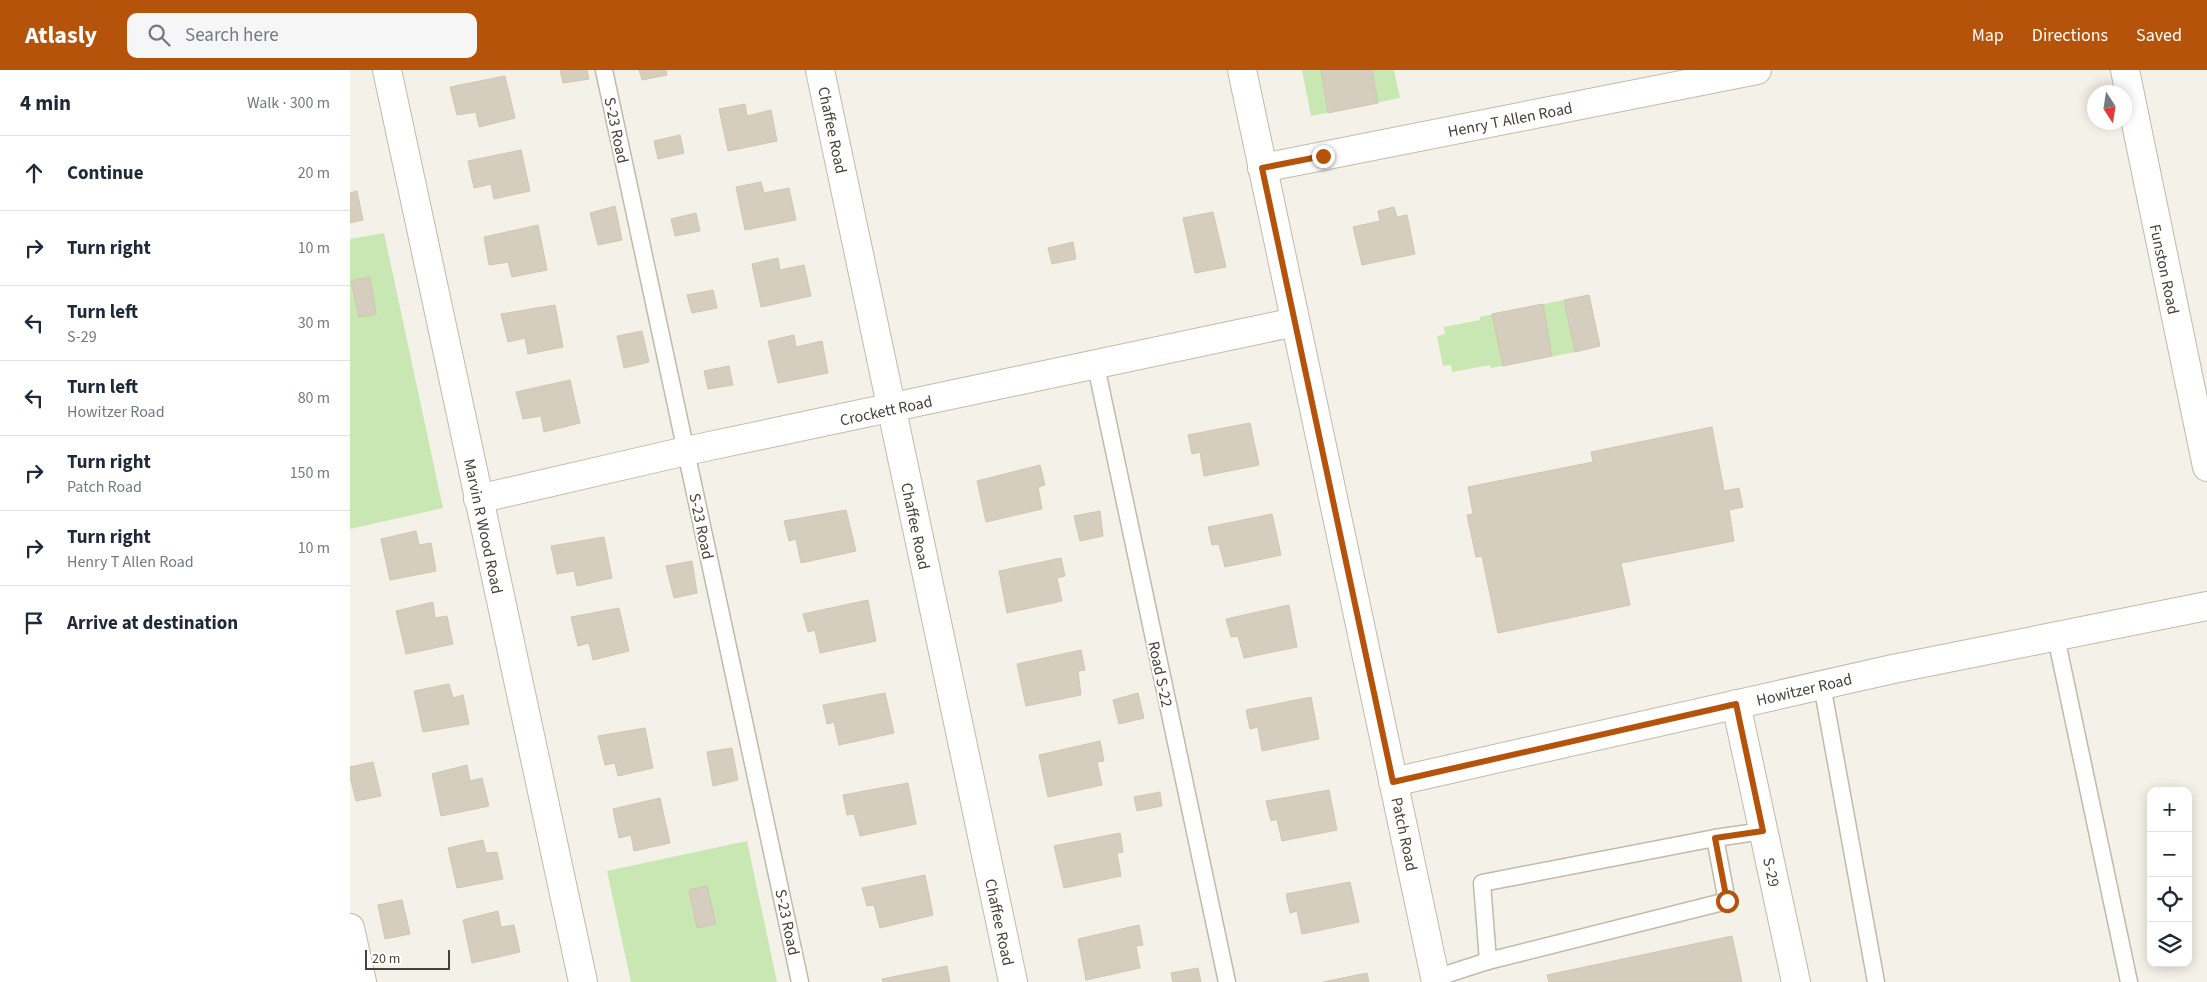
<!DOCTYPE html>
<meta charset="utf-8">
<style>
:root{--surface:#fff;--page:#f6f6f7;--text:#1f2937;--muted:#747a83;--line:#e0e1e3;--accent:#b45309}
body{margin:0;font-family:"Source Sans 3",sans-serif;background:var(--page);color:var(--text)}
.controls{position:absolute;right:15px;bottom:15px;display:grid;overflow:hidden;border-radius:10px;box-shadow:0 2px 12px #0003}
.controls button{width:45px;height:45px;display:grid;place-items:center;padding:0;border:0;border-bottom:1px solid var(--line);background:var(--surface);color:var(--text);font:25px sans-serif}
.compass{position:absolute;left:1737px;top:15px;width:45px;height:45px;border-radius:50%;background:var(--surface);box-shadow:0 2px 12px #0003;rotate:168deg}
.scale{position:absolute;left:15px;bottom:12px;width:85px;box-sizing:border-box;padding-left:5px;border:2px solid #474237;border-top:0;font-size:14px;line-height:18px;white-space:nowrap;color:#474237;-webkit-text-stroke:4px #fff;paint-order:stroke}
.stop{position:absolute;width:15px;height:15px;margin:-11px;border:4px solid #b45309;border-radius:50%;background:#fff}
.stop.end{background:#b45309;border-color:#fff;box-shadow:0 1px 5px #0008}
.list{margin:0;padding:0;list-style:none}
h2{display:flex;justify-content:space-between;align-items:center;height:65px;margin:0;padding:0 20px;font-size:21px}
h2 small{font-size:16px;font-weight:400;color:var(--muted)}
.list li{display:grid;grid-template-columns:32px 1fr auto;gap:15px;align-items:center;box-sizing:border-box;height:75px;padding:0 20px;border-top:1px solid var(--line)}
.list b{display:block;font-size:19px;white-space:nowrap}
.list p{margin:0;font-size:16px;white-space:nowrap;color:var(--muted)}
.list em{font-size:16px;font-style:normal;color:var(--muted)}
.icon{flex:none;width:28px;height:28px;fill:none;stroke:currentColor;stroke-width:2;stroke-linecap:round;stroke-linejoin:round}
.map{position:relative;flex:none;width:1857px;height:912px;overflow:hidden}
header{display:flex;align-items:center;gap:30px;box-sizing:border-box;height:70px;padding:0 25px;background:var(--accent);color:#fff}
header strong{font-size:24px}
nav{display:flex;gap:28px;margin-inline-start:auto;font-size:18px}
.search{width:350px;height:45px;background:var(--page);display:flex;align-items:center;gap:12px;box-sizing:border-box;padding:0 18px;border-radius:10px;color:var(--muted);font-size:19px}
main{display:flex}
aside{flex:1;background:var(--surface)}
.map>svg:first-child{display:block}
.green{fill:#c9e7b2}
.building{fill:#d5cebe;stroke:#d0c7b1}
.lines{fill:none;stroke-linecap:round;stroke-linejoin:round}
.service-casing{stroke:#bfbaab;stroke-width:19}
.minor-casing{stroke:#bfbaab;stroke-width:30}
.service{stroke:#fff;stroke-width:16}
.minor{stroke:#fff;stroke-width:28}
.route{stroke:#b45309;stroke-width:6}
.labels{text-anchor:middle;stroke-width:4.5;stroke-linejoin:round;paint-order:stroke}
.street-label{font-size:16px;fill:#474237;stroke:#fff}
</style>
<header>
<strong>Atlasly</strong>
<div class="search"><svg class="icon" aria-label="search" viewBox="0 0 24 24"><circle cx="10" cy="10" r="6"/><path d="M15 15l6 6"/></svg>Search here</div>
<nav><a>Map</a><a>Directions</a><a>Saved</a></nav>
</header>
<main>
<aside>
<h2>4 min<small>Walk · 300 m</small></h2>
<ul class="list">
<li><svg class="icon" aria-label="ahead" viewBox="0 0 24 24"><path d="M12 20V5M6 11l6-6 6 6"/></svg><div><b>Continue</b></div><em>20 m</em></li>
<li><svg class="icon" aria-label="right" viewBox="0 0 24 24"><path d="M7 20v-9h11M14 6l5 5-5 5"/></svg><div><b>Turn right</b></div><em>10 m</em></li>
<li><svg class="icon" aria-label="left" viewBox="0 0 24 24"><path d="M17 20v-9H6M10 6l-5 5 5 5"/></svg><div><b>Turn left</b><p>S-29</p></div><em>30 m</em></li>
<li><svg class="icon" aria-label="left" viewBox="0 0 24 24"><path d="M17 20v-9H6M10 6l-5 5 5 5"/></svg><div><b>Turn left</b><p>Howitzer Road</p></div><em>80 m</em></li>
<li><svg class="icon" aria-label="right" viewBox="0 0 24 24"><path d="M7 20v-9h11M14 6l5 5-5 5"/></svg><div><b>Turn right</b><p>Patch Road</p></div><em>150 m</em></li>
<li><svg class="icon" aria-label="right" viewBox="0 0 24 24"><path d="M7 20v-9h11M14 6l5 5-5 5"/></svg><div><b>Turn right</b><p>Henry T Allen Road</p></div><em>10 m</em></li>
<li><svg class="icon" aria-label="arrive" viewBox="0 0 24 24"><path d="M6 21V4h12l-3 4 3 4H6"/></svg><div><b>Arrive at destination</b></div></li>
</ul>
</aside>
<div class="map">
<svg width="1857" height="912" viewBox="0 0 1857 912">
<rect width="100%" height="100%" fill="#f4f1e8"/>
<!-- green -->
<g class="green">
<path d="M952 0H1044L1050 28 961 46Z"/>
<path d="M34 163 93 438 0 459V169Z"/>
<path d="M1214 230 1225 282 1141 298 1140 295 1102 302 1101 295 1093 296 1087 266 1095 264 1094 257 1130 250V247Z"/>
<path d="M397 771 427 912H281L257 801Z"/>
</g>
<!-- building -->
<g class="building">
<path d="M210 0H237L239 9 213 13Z"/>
<path d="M289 0H316L317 5 292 10Z"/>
<path d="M971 0H1022L1028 33 978 43Z"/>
<path d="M155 6 165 48 129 57 126 42 107 45 100 17Z"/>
<path d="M395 34 397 46 421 40 427 71 378 81 369 39Z"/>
<path d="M330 65 334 83 308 89 304 71Z"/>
<path d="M171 80 180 121 144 129 141 114 124 118 118 91Z"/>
<path d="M411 112 414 123 439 118 446 150 395 160 386 117Z"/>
<path d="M7 121 13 150 0 153V123Z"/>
<path d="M265 136 272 170 248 175 240 143Z"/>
<path d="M1044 137 1047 147 1057 145 1065 184 1012 195 1003 157 1030 151 1028 141Z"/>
<path d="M863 142 876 197 845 203 833 148Z"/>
<path d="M346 143 350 161 325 166 321 149Z"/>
<path d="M188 155 197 200 162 207 158 192 139 195 134 167Z"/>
<path d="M723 172 726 189 702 194 698 178Z"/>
<path d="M428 188 430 200 454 195 461 226 411 237 402 194Z"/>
<path d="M20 207 26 244 9 247 1 211Z"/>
<path d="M363 220 367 238 342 243 337 225Z"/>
<path d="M1239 225 1250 276 1225 282 1214 230Z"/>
<path d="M1193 234 1202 286 1153 296 1142 244Z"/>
<path d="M205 235 213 277 178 284 175 268 158 272 151 244Z"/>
<path d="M292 261 299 292 274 298 267 266Z"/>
<path d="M444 265 446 277 472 271 478 303 428 313 418 271Z"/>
<path d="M379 296 383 315 358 319 354 301Z"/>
<path d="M220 310 230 353 194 362 191 346 173 349 166 322Z"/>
<path d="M900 353 909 395 854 406 850 382 842 384 838 365Z"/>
<path d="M1362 357 1374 421 1389 418 1393 437 1379 440 1384 471 1271 493 1280 535 1148 563 1132 486 1126 487 1117 445 1123 444 1118 417 1243 392 1241 382Z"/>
<path d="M690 395 695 415 688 417 692 439 636 452 627 411Z"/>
<path d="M496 440 506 481 451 493 446 469 439 471 434 451Z"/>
<path d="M750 441 753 466 730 471 724 446Z"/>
<path d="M922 444 931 485 875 497 869 474 862 475 858 457Z"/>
<path d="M66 461 69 475 81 473 86 501 40 510 31 469Z"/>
<path d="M254 467 262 508 227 516 224 501 207 504 201 476Z"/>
<path d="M711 488 715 506 707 508 712 531 657 543 649 501Z"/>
<path d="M342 491 347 523 324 528 316 496Z"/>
<path d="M518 530 526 571 470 583 465 560 458 562 453 544Z"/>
<path d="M83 532 85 548 97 546 103 574 56 584 46 541Z"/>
<path d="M939 535 947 577 894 588 888 566 881 567 876 549Z"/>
<path d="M269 538 279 581 243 590 239 573 228 576 221 547Z"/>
<path d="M731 580 735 600 728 601 731 625 676 636 667 594Z"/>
<path d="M99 614 103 628 113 625 119 654 73 662 64 621Z"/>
<path d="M535 623 544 663 489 675 484 652 477 654 473 635Z"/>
<path d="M788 623 794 648 769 654 763 630Z"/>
<path d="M961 627 969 669 912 681 908 657 900 659 896 640Z"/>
<path d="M295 658 303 698 268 706 265 693 255 695 248 666Z"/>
<path d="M750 671 754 691 747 692 752 715 698 727 689 685Z"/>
<path d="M382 678 388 710 363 716 357 682Z"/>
<path d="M23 692 31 726 6 731 0 707V697Z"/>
<path d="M117 695 120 711 132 708 139 736 91 746 82 704Z"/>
<path d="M558 713 566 754 510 766 504 744 497 745 493 725Z"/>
<path d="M979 720 987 760 932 771 927 749 921 751 916 731Z"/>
<path d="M810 722 812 736 787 741 784 727Z"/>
<path d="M310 728 320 773 284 781 281 765 269 768 263 739Z"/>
<path d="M770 763 773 782 767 783 771 806 714 818 704 776Z"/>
<path d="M133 770 136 783 147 782 153 809 107 818 98 778Z"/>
<path d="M575 805 583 845 530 858 524 835 517 836 512 818Z"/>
<path d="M1000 812 1009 852 952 864 947 841 940 843 936 824Z"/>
<path d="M357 816 366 854 347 858 339 820Z"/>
<path d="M52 830 60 864 35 869 28 835Z"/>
<path d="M148 841 151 857 164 855 170 882 122 893 113 850Z"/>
<path d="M789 855 793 875 786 876 790 898 736 910 728 869Z"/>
<path d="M1382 866 1392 912H1199L1197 905Z"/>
<path d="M597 896 600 912H533L532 909Z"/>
<path d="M848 898 851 912H823L821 903Z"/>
<path d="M1017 903 1019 912H973Z"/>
</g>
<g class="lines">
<defs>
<g id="service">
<path d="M254 0 450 912"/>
<path d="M746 296 877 912"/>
<path d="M1706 567 1779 912"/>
<path d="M1472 615 1526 912"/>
<path d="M1365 768 1377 831 1138 891 1132 813Z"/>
<path d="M1365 768 1413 761"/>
<path d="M1085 908 1138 891"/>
</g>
<g id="minor">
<path d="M37 0 233 912"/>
<path d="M470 0 663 912"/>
<path d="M892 0 1086 912"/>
<path d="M1775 0 1857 397"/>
<path d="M912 98 1407 0"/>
<path d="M128 429 336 381 945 252"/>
<path d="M1386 634 1446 912"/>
<path d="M1043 712 1543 599 1857 536"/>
<path d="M0 858 12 912"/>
</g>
</defs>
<!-- service casing -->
<use href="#service" class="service-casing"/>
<!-- minor casing -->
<use href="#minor" class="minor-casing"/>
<!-- service -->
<use href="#service" class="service"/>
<!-- minor -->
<use href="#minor" class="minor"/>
</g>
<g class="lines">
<!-- route -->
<path class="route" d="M973 86 912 98 1043 712 1386 634 1413 761 1365 768 1377 831"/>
</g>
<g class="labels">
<!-- street labels -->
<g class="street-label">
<text transform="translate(1160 49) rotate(-11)" y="6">Henry T Allen Road</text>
<text transform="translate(267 60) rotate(78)" y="6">S-23 Road</text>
<text transform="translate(483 60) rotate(78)" y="6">Chaffee Road</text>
<text transform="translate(1815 199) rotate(78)" y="6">Funston Road</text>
<text transform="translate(536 340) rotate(-12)" y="6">Crockett Road</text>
<text transform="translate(134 456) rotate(78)" y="6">Marvin R Wood Road</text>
<text transform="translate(352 456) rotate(78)" y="6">S-23 Road</text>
<text transform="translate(566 456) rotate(78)" y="6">Chaffee Road</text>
<text transform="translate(811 604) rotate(78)" y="6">Road S-22</text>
<text transform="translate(1454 619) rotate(-13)" y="6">Howitzer Road</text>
<text transform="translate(1055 764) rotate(78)" y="6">Patch Road</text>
<text transform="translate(1422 802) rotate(78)" y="6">S-29</text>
<text transform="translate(438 852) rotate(78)" y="6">S-23 Road</text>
<text transform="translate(650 852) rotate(78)" y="6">Chaffee Road</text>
</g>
</g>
</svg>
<div class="controls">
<button>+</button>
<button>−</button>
<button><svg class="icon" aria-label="locate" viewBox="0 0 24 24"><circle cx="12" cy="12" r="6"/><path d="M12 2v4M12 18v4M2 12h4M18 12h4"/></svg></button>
<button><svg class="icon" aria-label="layers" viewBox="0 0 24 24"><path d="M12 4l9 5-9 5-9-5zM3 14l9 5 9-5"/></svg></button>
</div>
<svg class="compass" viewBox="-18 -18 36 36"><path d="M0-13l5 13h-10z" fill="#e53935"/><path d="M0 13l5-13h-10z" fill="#747a83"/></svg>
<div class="scale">20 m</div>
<div class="stop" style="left:1377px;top:831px"></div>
<div class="stop end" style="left:973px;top:86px"></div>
</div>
</main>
